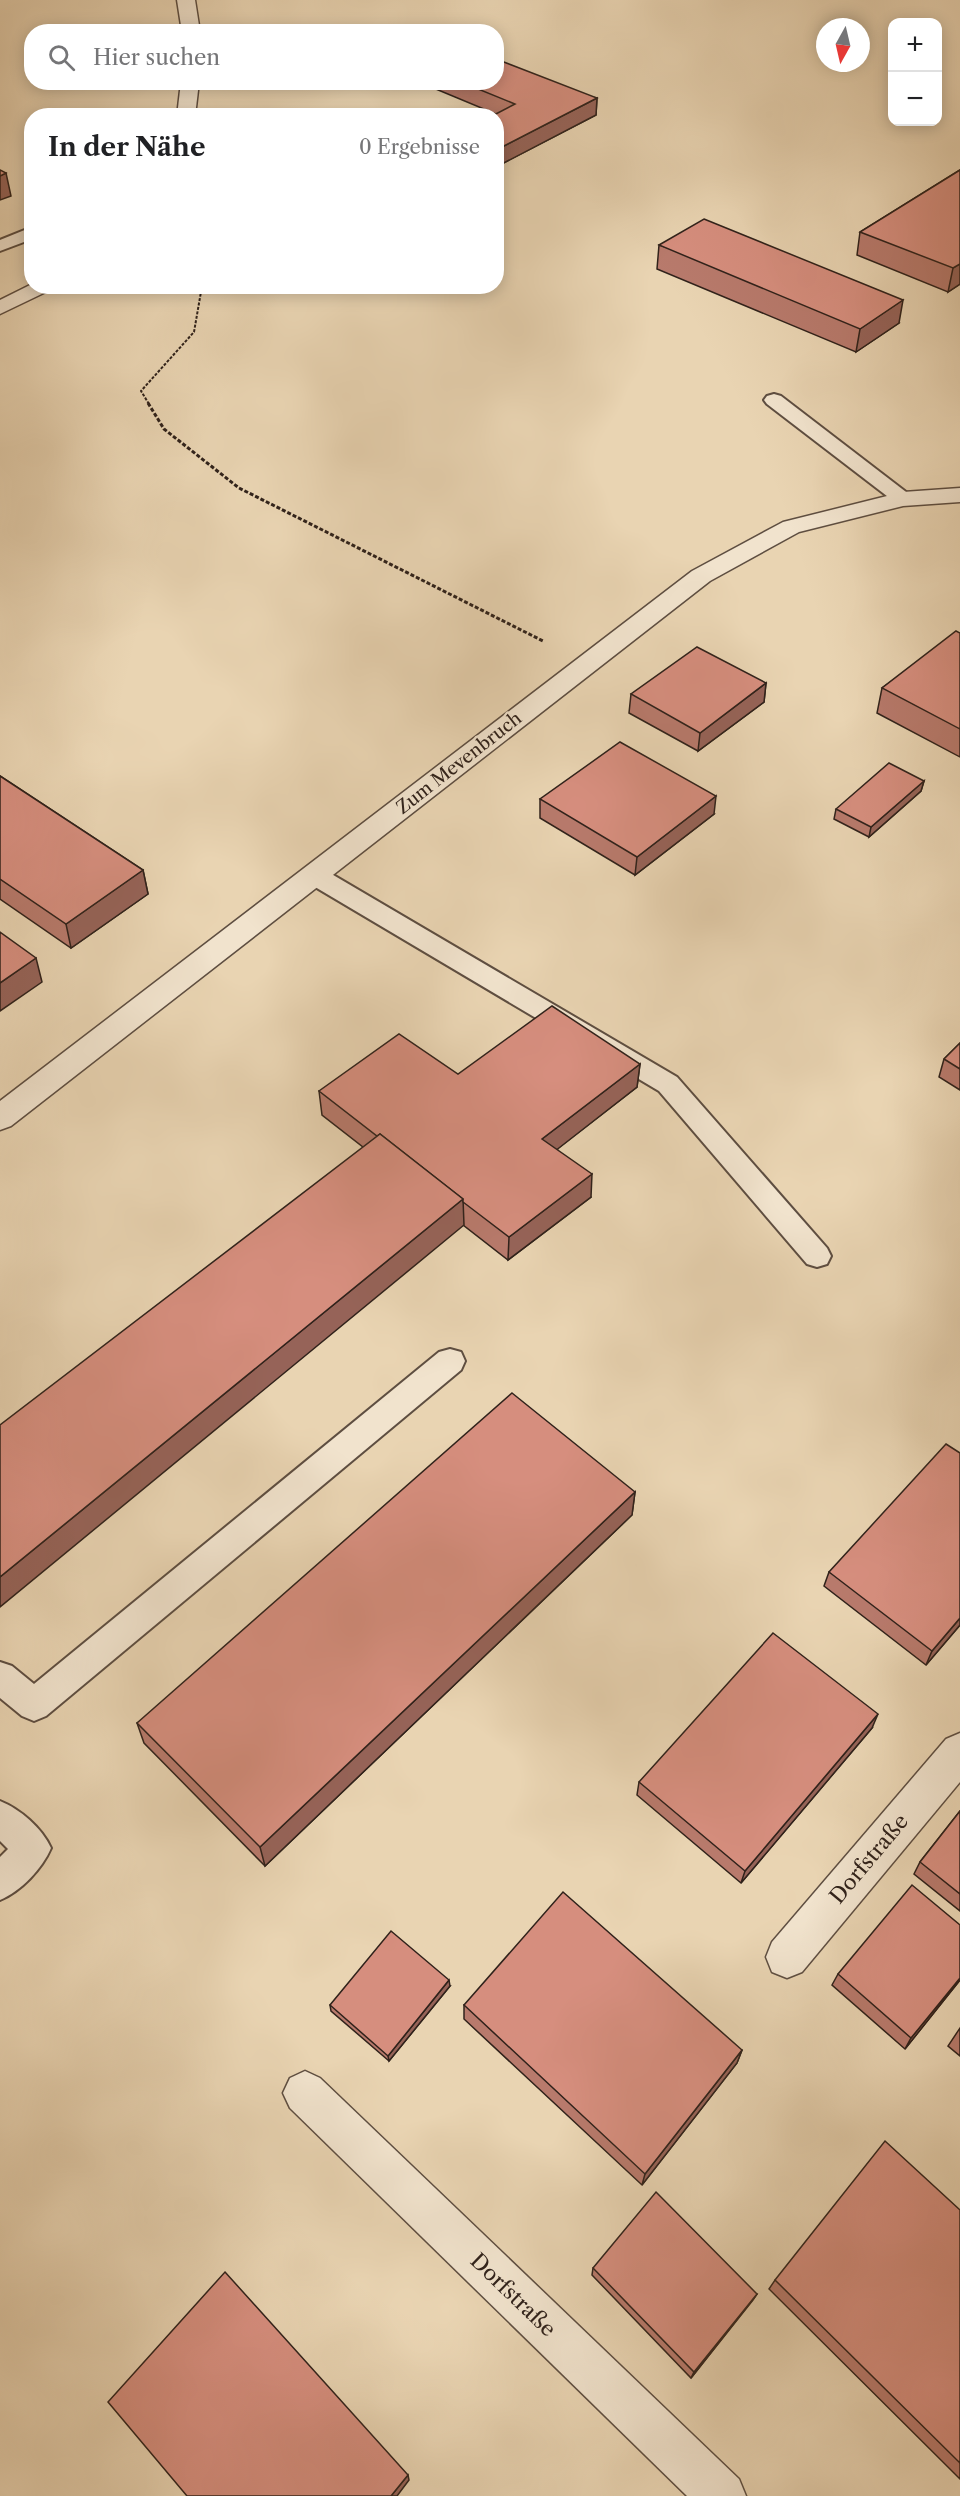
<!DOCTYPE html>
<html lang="de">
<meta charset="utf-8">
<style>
:root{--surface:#fff;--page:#f2f2f2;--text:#202124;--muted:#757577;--line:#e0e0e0}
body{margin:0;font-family:"Libre Caslon Text",serif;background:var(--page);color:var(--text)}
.controls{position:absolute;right:18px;top:18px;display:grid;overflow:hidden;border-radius:12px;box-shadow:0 3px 15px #0003}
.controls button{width:54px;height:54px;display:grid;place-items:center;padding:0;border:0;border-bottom:2px solid var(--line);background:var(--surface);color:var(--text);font:30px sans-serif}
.compass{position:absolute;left:816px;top:18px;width:54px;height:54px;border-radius:50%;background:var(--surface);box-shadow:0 3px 15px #0003;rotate:188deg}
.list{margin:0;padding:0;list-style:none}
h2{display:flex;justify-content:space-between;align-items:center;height:78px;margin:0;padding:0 24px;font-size:26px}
h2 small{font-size:20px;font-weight:400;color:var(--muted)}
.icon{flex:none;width:33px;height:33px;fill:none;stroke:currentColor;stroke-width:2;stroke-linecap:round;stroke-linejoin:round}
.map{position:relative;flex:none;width:960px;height:2496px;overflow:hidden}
.search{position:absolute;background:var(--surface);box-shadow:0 3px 15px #0003;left:24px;top:24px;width:480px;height:66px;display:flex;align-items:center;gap:15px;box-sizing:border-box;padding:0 21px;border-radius:24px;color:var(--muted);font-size:22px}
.panel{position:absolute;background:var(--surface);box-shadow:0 3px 15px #0003;left:24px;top:108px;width:480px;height:186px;border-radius:24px}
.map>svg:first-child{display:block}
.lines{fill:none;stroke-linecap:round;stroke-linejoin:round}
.service-casing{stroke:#5e4e41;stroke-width:4}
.minor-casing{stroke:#5e4e41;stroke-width:3}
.path-far1{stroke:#30221b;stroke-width:2;stroke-dasharray:3 1.5;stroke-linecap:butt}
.path{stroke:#30221b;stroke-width:3;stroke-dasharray:4 2;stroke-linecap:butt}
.service{fill:#f1e3cd;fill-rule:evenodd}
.minor{fill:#f1e3cd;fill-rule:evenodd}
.wall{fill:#b87a6c;stroke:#30221b;stroke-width:1.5}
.shaded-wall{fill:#966358;stroke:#30221b;stroke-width:1.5}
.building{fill:#d68e7e;stroke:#30221b;stroke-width:1.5}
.labels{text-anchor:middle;stroke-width:4.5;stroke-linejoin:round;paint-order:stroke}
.street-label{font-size:18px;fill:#30221b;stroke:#f1e3cd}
.near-street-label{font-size:21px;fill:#30221b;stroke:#f1e3cd}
</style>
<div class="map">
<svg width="960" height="2496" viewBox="0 0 960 2496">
<rect width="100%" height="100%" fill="#e9d4b2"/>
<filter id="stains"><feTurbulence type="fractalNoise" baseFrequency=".00333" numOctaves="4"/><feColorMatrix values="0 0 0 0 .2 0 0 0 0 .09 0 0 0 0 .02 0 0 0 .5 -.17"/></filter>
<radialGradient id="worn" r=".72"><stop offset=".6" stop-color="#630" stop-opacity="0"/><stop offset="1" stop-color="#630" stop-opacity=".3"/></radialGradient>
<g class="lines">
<defs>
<g id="service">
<path d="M32 227V239L0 251V240Z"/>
<path d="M774 394 781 396 910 495 913 499 910 503H896L767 404 764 400 767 396Z"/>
<path d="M314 867 323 869 677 1077 827 1248 831 1256 827 1264 817 1267 807 1264 659 1091 305 881 302 875 305 869Z"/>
<path d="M450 1349 461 1352 465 1361 461 1370 46 1716 34 1721 22 1716 0 1698V1662L12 1666 34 1684 439 1352Z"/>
<path d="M0 1801C20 1809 42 1828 51 1848 42 1869 21 1891 0 1900V1857L8 1849 0 1841Z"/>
</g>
<g id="minor">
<path d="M177 0H195L200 32H182Z"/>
<path d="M181 82H199L195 116H177Z"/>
<path d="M32 284V286H53L50 290 0 314V300Z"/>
<path d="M960 488V502L903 506 799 532 710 581 11 1126 0 1130V1101L692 571 783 522 903 492Z"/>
<path d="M960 1733V1782L802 1972 787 1978 772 1972 766 1957 772 1942 946 1739Z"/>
<path d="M305 2071 320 2078 739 2479 746 2496H687L290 2108 283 2093 290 2078Z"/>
</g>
</defs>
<!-- service casing -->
<use href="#service" class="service-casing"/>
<!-- minor casing -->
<use href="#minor" class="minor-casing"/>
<!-- path-far1 -->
<path class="path-far1" d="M149 404 141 391 194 332 202 286"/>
<!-- path -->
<path class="path" d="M148 403 164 429 239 488 543 641"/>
<!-- service -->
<use href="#service" class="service"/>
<!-- minor -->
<use href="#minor" class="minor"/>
</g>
<!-- wall -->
<g class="wall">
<path d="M419 82H496L597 98 596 115 496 167V114Z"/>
<path d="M960 170V284L948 292 857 255 860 232Z"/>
<path d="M659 245 899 323 856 352 657 269Z"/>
<path d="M960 633V757L877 713 882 688Z"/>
<path d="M766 683 764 702 698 751 629 713 631 694Z"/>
<path d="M0 776 143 870 148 894 71 948 0 899Z"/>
<path d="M924 781 921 791 869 837 834 819 836 809Z"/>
<path d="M540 799 714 814 635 875 540 818Z"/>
<path d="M960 1043V1090L939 1077 944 1059Z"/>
<path d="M640 1064 637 1087 557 1149 591 1197 508 1260 322 1115 319 1091 458 1074Z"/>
<path d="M635 1492 632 1515 265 1866 144 1743 137 1723Z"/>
<path d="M829 1572 960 1625 926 1665 824 1586Z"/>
<path d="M872 1728 741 1883 637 1795 639 1782Z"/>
<path d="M960 1811V1911L914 1874 920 1862Z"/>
<path d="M960 1925V1980L905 2049 832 1985 838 1974Z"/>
<path d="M450 1986 389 2061 331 2011 330 2005Z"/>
<path d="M464 2005 742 2050 737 2063 642 2185 464 2019Z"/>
<path d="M960 2028V2056L948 2046Z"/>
<path d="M960 2210V2479L769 2289 775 2280Z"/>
<path d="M593 2268 757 2294 691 2378 592 2275Z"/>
</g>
<!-- shaded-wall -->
<g class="shaded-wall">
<path d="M597 98 596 115 496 167V150Z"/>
<path d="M6 173 11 196 0 200V176Z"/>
<path d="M960 264V284L948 292 953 268Z"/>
<path d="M903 300 899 323 856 352 860 329Z"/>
<path d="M766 683 764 702 698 751 700 733Z"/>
<path d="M924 781 921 791 869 837 871 827Z"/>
<path d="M716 796 714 814 635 875 637 857Z"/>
<path d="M143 870 148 894 71 948 66 924Z"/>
<path d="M36 958 42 982 0 1011V983Z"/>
<path d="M640 1064 637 1087 541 1162 542 1139Z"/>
<path d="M592 1174 591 1197 508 1260 509 1237Z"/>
<path d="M463 1199 464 1225 0 1607V1577Z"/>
<path d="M635 1492 632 1515 265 1866 260 1847Z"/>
<path d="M960 1618V1625L926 1665 932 1651Z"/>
<path d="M878 1714 872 1728 741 1883 745 1871Z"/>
<path d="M960 1978V1980L905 2049 911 2038Z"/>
<path d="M449 1980 450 1986 389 2061 388 2056Z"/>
<path d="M742 2050 737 2063 642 2185 645 2174Z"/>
<path d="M757 2294 753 2300 691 2378 694 2372Z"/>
<path d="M408 2475 409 2480 397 2496H391Z"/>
</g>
<!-- building -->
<g class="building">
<path d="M496 59 597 98 496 150V116H492L515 104 461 82H496Z"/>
<path d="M0 170 6 173 0 176Z"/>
<path d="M960 170V264L953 268 860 232Z"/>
<path d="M704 219 903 300 860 329 659 245Z"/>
<path d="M956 631 960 633V729L882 688Z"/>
<path d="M697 647 766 683 700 733 631 694Z"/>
<path d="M620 742 716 796 637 857 540 799Z"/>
<path d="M889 763 924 781 871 827 836 809Z"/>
<path d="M0 776 143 870 66 924 0 879Z"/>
<path d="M0 932 36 958 0 983Z"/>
<path d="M552 1006 640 1064 542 1139 592 1174 509 1237 463 1202V1199L380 1134 377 1136 319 1091 399 1034 458 1074Z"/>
<path d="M960 1043V1069L944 1059Z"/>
<path d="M380 1134 463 1199 0 1577V1425Z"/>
<path d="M512 1393 635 1492 260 1847 137 1723Z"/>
<path d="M946 1444 960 1453V1618L932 1651 829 1572Z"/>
<path d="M773 1633 878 1714 745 1871 639 1782Z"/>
<path d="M960 1811V1894L920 1862Z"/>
<path d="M912 1885 960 1925V1978L911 2038 838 1974Z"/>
<path d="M563 1892 742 2050 645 2174 464 2005Z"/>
<path d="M391 1931 449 1980 388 2056 330 2005Z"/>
<path d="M885 2141 960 2210V2463L775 2280Z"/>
<path d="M656 2192 757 2294 694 2372 593 2268Z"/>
<path d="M225 2272 408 2475 391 2496H187L108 2402Z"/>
</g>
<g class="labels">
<!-- street labels -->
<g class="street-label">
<text transform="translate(459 763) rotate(-38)" y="6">Zum Mevenbruch</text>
</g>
<!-- near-street labels -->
<g class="near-street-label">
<text transform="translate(869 1859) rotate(-50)" y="7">Dorfstraße</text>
<text transform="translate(513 2295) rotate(44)" y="7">Dorfstraße</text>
</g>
</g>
<rect width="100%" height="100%" filter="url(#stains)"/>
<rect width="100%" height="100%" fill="url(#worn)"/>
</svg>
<div class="controls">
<button>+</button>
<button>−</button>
</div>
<svg class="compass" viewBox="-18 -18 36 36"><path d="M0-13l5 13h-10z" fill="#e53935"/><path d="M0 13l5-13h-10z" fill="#757577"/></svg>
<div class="search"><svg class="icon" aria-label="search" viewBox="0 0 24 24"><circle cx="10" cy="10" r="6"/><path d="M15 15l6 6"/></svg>Hier suchen</div>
<section class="panel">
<h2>In der Nähe<small>0 Ergebnisse</small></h2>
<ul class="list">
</ul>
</section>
</div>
